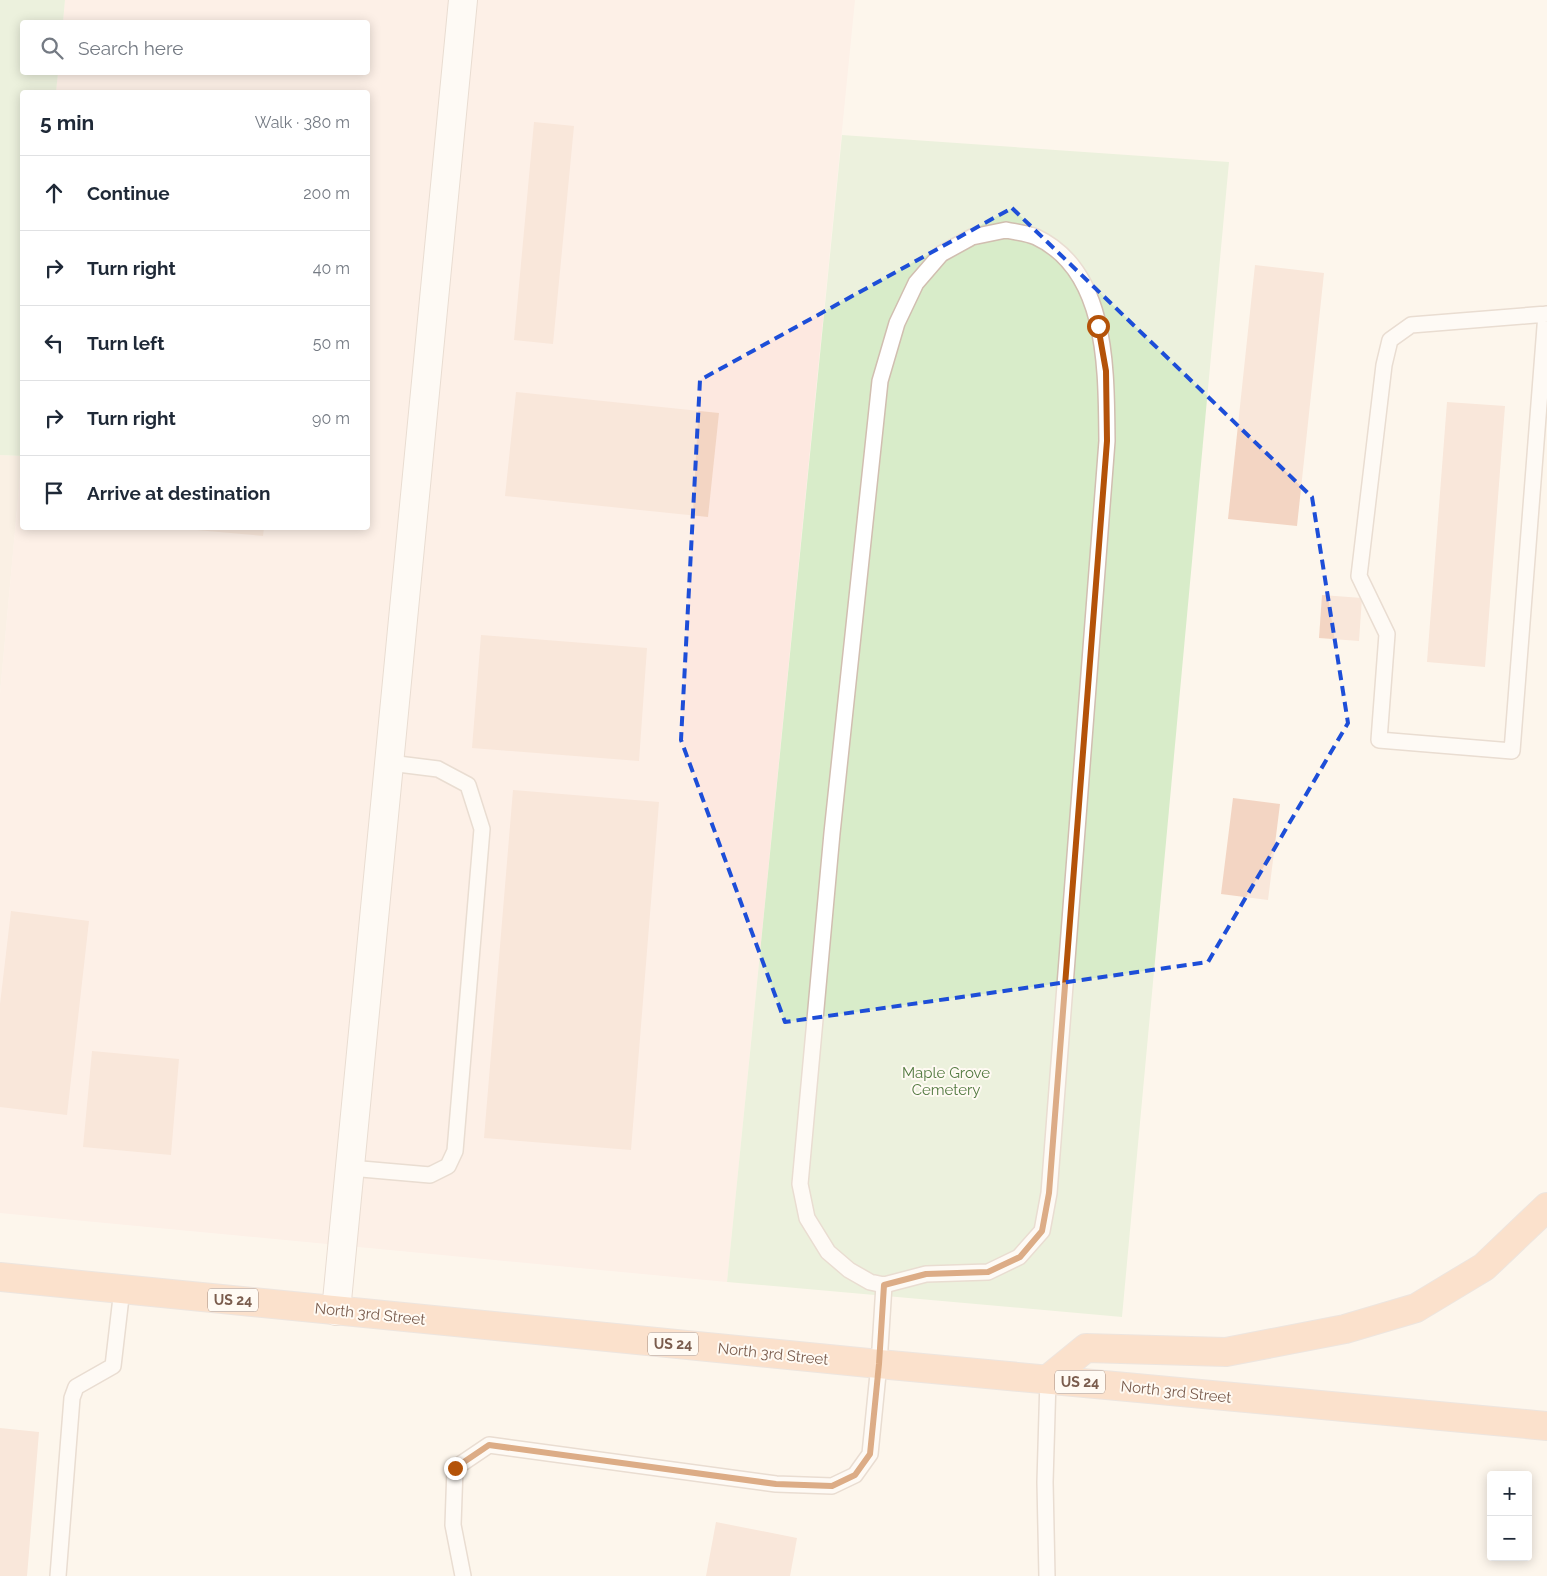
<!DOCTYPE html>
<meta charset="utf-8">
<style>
:root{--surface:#fff;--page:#f2f2f3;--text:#1f2937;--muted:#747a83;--line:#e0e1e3}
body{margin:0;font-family:Raleway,sans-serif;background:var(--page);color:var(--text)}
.controls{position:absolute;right:15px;bottom:15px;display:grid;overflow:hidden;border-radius:5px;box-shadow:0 2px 12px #0003}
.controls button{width:45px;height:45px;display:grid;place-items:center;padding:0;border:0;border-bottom:1px solid var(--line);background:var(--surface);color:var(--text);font:25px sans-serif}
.stop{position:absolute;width:15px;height:15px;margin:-11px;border:4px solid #b45309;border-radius:50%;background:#fff}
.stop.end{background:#b45309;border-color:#fff;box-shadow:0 1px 5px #0008}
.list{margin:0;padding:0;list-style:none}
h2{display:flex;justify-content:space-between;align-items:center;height:65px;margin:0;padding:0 20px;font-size:21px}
h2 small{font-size:16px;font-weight:400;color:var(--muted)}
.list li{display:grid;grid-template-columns:32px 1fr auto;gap:15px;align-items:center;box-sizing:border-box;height:75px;padding:0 20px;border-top:1px solid var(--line)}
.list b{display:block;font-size:19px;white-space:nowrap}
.list em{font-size:16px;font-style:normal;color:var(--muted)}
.icon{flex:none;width:28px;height:28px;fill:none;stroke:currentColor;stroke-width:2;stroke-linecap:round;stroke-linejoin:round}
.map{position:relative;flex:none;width:1547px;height:1576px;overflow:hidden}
.search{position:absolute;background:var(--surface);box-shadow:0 2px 12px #0003;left:20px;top:20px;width:350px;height:55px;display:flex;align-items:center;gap:12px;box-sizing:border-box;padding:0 18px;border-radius:5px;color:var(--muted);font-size:19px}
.panel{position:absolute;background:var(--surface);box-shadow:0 2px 12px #0003;left:20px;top:90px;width:350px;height:440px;border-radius:5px}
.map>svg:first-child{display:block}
.residential{fill:#f5e8da}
.commercial{fill:#fde8e0}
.green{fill:#d8ecc9}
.building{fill:#f3d5c3}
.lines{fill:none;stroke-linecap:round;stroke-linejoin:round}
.service-casing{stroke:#d1beb0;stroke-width:18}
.minor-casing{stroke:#d1beb0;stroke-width:30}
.trunk-casing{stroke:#dad1cd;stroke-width:30}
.service{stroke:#fff;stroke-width:15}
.minor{stroke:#fff;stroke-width:28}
.trunk{stroke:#f9c8a4;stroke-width:28}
.route{stroke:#b45309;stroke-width:6}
.marked{fill:none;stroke:#1d4ed8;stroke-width:4;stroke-dasharray:10 6;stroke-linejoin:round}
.labels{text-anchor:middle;stroke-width:4;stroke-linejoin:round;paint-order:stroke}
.shield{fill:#fffaf3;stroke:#a28b7f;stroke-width:1}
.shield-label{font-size:14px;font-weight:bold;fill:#7a5c4d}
.park-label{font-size:15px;fill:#537a41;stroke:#fffaf3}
.street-label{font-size:15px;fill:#7a5c4d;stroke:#fffaf3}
</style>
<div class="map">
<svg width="1547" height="1576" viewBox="0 0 1547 1576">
<rect width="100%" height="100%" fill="#fdf6ec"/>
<!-- residential -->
<path class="residential" d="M0 455 22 456 0 694Z"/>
<!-- commercial -->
<path class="commercial" d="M65 0H855L727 1282 0 1213V694L22 454V528H368V92H56L58 73 368 72V22H63Z"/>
<!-- green -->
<g class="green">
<path d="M0 0H65L63 22H22V72L58 73 56 92H22V456L0 455Z"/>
<path d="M842 135 1229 162 1122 1317 727 1282Z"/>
</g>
<!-- building -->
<g class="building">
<path d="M534 122 574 126 553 344 514 340Z"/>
<path d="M1255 265 1324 273 1297 526 1228 519Z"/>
<path d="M516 392 719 413 708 517 505 496Z"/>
<path d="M1447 402 1505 406 1485 667 1427 662Z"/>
<path d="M185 528H264L263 536 185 529Z"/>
<path d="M1322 595 1362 598 1359 641 1319 638Z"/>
<path d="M481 635 647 648 639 761 472 748Z"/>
<path d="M513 790 659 802 631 1150 484 1138Z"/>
<path d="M1233 798 1280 804 1268 900 1221 894Z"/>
<path d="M11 911 89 921 67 1115 0 1107V1004Z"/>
<path d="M92 1051 179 1059 171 1155 83 1147Z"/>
<path d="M0 1428 39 1432 27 1576H0Z"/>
<path d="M716 1522 797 1538 790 1576H706Z"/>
</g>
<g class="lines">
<defs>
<g id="service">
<path d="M1006 230C1015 232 1027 233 1036 237 1109 271 1106 372 1107 441L1049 1193 1042 1231 1019 1257 988 1272 926 1274 884 1285 870 1282 849 1270 828 1252 807 1218 800 1184 832 833 880 381 897 323 916 283 941 254 972 237Z"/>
<path d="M1546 314 1512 751 1379 740 1387 634 1359 576 1384 365 1390 340 1411 325 1547 314"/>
<path d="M350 1168 430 1175 448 1166 455 1151 482 829 468 785 438 769 390 763"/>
<path d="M58 1576 72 1398 76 1387 113 1366 122 1289"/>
<path d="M463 1576 453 1525 455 1468 489 1445 776 1484 832 1486 855 1475 870 1454 879 1364 884 1285"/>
<path d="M1047 1576 1045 1482 1048 1379"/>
</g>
<path id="minor" d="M336 1311 463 0"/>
<g id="trunk">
<path d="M0 1277 879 1364 1547 1426"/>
<path d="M1048 1379 1086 1348 1226 1352 1345 1329 1416 1308 1484 1267 1547 1207"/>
</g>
</defs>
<!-- service casing -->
<use href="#service" class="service-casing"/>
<!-- minor casing -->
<use href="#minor" class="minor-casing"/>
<!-- trunk casing -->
<use href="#trunk" class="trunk-casing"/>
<!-- service -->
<use href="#service" class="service"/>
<!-- minor -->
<use href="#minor" class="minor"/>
<!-- trunk -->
<use href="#trunk" class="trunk"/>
</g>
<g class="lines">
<!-- route -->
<path class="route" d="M455 1468 489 1445 776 1484 832 1486 855 1475 870 1454 879 1364 884 1285 926 1274 988 1272 1020 1257 1042 1231 1049 1193 1107 441 1106 371 1098 326"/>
</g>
<!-- marked area -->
<path d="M0 0H1547V1576H0ZM1012 208 1312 497 1348 723 1208 962 785 1022 681 740 700 380Z" fill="#fdf6ec" fill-opacity=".55" fill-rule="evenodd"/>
<path class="marked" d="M1012 208 1312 497 1348 723 1208 962 785 1022 681 740 700 380Z"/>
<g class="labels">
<!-- shield labels -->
<g class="shield">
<rect x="208" y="1288.5" width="50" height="23" rx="4"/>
<rect x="648" y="1332.5" width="50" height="23" rx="4"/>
<rect x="1055" y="1370.5" width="50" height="23" rx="4"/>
</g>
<g class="shield-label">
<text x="233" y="1305">US 24</text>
<text x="673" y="1349">US 24</text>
<text x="1080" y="1387">US 24</text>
</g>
<!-- park labels -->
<g class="park-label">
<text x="946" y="1078">Maple Grove<tspan x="946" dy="17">Cemetery</tspan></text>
</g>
<!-- street labels -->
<g class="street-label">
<text transform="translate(370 1314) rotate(6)" y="5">North 3rd Street</text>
<text transform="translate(773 1354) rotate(6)" y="5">North 3rd Street</text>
<text transform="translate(1176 1392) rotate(6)" y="5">North 3rd Street</text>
</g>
</g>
</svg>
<div class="controls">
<button>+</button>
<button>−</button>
</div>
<div class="stop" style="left:1098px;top:326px"></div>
<div class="stop end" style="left:455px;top:1468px"></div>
<div class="search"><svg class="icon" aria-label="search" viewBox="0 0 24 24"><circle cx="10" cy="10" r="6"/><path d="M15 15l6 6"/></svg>Search here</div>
<section class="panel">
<h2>5 min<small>Walk · 380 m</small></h2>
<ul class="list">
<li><svg class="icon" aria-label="ahead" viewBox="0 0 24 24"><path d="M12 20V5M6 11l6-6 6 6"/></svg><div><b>Continue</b></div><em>200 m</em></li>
<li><svg class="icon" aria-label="right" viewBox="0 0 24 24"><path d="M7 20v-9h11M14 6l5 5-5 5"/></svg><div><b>Turn right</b></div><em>40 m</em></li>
<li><svg class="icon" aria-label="left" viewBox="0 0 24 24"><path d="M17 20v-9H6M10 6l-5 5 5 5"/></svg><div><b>Turn left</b></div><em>50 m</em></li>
<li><svg class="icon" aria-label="right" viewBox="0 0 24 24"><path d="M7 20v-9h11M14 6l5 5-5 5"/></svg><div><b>Turn right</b></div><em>90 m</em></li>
<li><svg class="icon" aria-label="arrive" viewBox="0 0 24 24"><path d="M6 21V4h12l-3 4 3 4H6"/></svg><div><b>Arrive at destination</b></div></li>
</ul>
</section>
</div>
